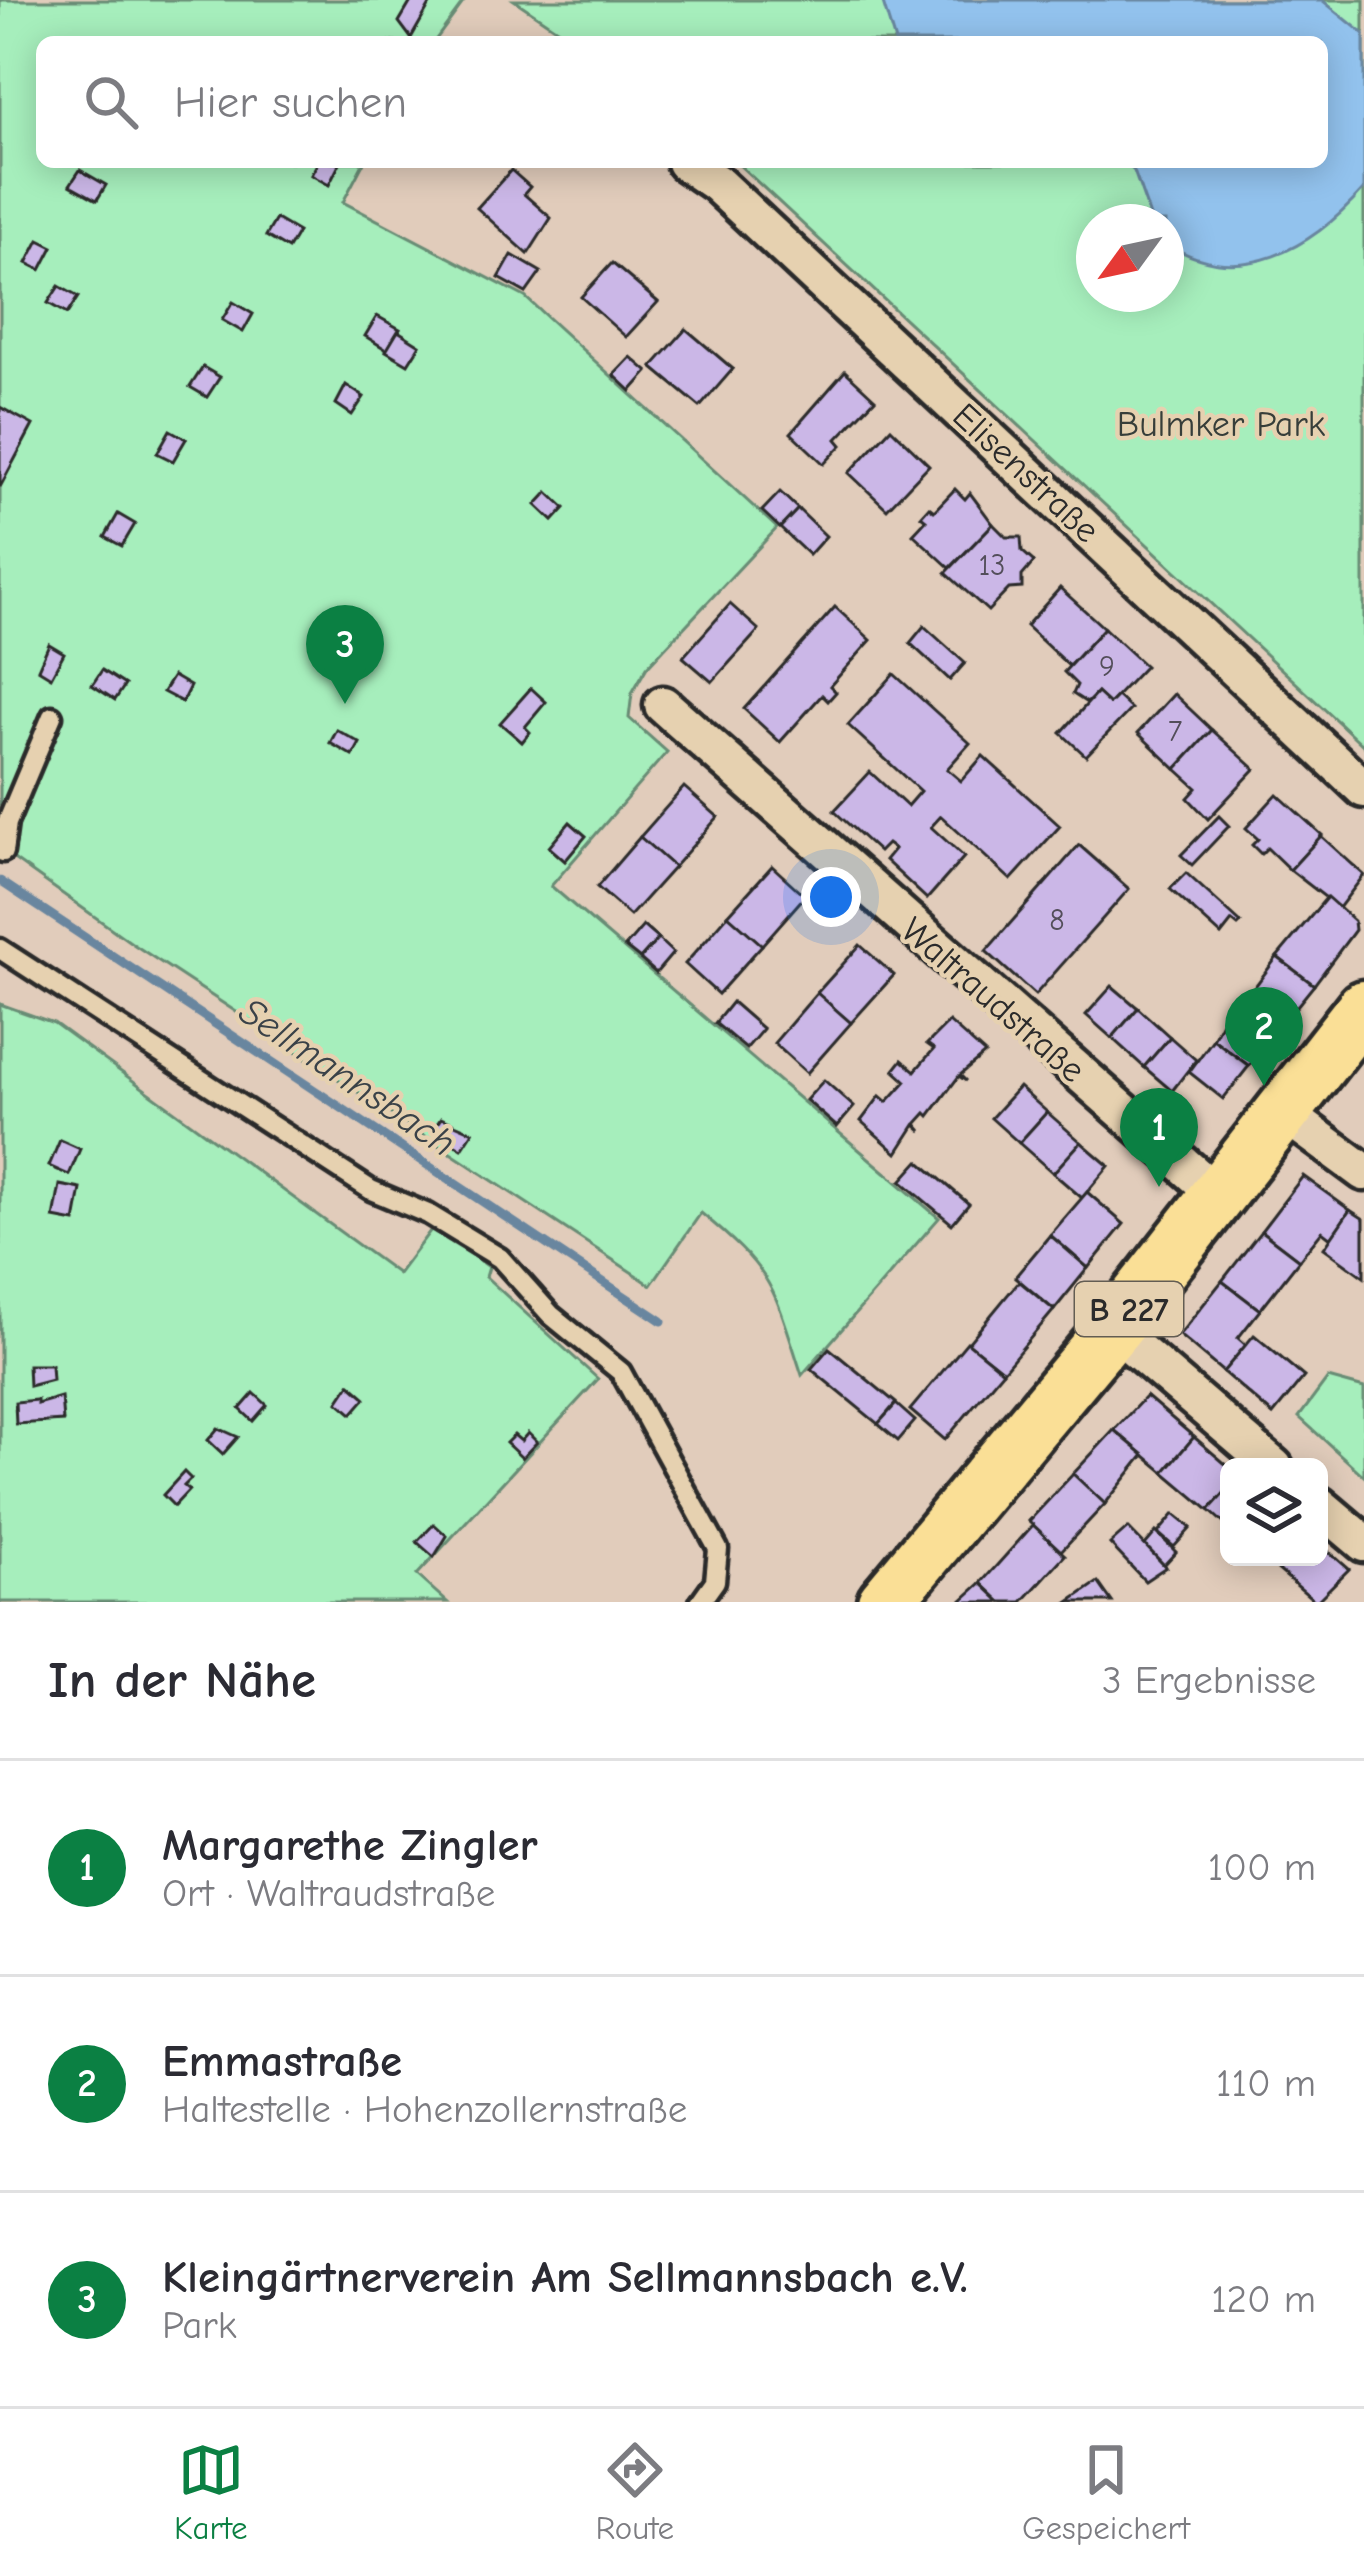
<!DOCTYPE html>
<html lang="de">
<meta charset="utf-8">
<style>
:root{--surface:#fff;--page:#f2f2f3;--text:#2b2b33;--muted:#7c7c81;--line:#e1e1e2;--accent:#0b8043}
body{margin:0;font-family:"Comic Neue",sans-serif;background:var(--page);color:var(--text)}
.controls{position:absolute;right:36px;bottom:36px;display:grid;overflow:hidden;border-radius:18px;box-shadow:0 6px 30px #0003}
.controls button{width:108px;height:108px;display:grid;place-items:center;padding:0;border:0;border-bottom:3px solid var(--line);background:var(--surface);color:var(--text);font:60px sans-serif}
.compass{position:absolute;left:1076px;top:204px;width:108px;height:108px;border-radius:50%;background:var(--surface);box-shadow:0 6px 30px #0003;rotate:237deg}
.you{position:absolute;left:831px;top:897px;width:42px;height:42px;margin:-30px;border:9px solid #fff;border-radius:50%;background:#1a73e8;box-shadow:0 0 0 18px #1a73e833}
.badge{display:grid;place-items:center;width:78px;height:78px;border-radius:50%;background:var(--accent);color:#fff;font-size:39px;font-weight:700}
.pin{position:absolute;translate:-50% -99px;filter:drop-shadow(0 3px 6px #0008)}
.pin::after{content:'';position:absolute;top:63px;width:42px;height:36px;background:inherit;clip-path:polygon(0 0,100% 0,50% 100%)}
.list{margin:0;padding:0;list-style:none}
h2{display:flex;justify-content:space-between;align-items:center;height:156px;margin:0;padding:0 48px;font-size:51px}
h2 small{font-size:39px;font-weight:400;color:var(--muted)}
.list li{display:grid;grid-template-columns:78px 1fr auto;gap:36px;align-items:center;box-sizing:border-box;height:216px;padding:0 48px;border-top:3px solid var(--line)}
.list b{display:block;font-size:45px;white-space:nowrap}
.list p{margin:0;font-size:39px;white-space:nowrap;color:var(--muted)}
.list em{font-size:39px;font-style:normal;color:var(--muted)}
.icon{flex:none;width:66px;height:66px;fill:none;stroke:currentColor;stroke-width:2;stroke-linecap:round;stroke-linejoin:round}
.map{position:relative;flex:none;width:1364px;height:1602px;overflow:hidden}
.search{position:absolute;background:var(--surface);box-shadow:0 6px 30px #0003;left:36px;right:36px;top:36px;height:132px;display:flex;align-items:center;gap:30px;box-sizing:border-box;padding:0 42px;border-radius:18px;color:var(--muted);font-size:45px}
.sheet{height:804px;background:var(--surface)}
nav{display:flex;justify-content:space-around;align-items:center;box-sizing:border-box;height:168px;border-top:3px solid var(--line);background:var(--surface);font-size:33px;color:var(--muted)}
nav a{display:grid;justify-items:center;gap:6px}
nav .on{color:var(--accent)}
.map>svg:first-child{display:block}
.green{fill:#a6eebc;stroke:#688c74;stroke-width:3;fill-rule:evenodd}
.water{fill:#92c2ed;stroke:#69869f;stroke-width:3}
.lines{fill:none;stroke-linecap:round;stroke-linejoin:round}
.stream{stroke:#69869f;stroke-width:9}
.building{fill:#cbb7e7;stroke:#2b2b2b;stroke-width:3}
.service-casing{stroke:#2b2b2b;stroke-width:27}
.minor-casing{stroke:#2b2b2b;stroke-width:45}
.primary-casing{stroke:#2b2b2b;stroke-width:63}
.service{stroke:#e6d1b0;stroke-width:18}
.minor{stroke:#e6d1b0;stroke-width:36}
.primary{stroke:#fadf96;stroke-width:54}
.labels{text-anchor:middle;stroke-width:9;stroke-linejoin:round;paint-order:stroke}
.number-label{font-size:30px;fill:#534e5a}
.shield{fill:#e6d1b0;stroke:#635d53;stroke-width:3}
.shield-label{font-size:33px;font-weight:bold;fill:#2b2b2b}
.park-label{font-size:36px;fill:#373e3a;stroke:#e6d1b0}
.street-label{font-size:36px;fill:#2b2b2b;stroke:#e6d1b0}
.water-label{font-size:39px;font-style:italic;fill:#3a4248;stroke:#e6d1b0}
</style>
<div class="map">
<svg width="1364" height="1602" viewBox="0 0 1364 1602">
<rect width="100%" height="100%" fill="#e1ccbb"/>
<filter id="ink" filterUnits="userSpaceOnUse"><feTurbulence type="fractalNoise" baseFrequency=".00833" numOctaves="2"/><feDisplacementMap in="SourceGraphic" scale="24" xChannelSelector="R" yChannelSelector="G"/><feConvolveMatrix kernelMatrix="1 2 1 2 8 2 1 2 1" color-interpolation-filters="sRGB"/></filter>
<g filter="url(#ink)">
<!-- green -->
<g class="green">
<path d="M0 0H465L434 42H42V162H364L343 202 525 297 777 528 647 667 632 693 629 718 667 752 551 886 939 1218 802 1375C773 1286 775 1274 701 1213L651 1285 133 944 4 852 0 857Z"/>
<path d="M514 0H1364V746L736 162H1322V42H576ZM1094 222H1166V294H1094Z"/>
<path d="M0 1004 54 1023 398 1274 433 1227 489 1267 486 1277 598 1379 417 1575 447 1602H0Z"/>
<path d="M1328 1378 1364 1388V1476L1299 1417Z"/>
</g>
<!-- water -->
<path class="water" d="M882 0H1322L1364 34V189C1312 248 1240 291 1166 243V222H1152L1134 171 1125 162H1322V42H895Z"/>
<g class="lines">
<!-- stream -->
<path class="stream" d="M0 881 662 1321"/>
</g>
<!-- building -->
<g class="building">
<path d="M412 0 431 3 411 38 399 22Z"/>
<path d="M318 162 340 163 329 185 311 175Z"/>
<path d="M80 170 106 185 97 200 70 185Z"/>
<path d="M511 170 530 187 524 194 551 218 528 254 477 208Z"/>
<path d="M276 219 298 232 288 249 266 236Z"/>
<path d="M39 240 53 247 41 270 27 263Z"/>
<path d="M512 255 541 272 526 293 499 278Z"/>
<path d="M612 263 658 302 626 337 581 297Z"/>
<path d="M59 286 78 297 67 314 48 303Z"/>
<path d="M233 302 253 314 243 332 222 320Z"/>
<path d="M377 316 400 329 387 350 365 336Z"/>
<path d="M686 329 733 369 700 407 652 367Z"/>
<path d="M398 331 420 345 408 364 386 351Z"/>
<path d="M631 357 648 372 631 391 614 375Z"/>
<path d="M203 367 220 377 207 397 190 387Z"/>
<path d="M845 371 875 399 837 439 842 445 824 464 791 433Z"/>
<path d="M346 385 364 397 352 415 336 404Z"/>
<path d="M0 407 33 425 0 487Z"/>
<path d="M891 428 929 465 887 509 849 473Z"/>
<path d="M170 430 186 439 173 461 157 453Z"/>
<path d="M955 489 965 499 970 493 993 524 950 568 913 534 926 520 921 516 929 507 934 511Z"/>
<path d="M548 492 565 508 553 521 536 505Z"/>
<path d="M780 492 798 509 780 528 762 511Z"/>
<path d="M798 509 826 536 809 555 780 528Z"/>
<path d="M118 514 135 524 122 546 105 537Z"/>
<path d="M993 524 1006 537H1021L1022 551 1034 562 1022 576V588L1009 589 988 611 946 573Z"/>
<path d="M1060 588 1104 628 1069 666 1026 626Z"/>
<path d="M730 604 759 630 712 682 683 657Z"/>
<path d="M835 607 871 640 830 686 836 692 828 701 822 695 780 742 744 709Z"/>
<path d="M924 626 965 663 950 680 910 643Z"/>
<path d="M1104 628 1145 666 1109 704 1097 693 1087 703 1073 694 1077 685 1064 672Z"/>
<path d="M49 644 64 653 51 677 38 669Z"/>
<path d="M102 670 125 685 115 700 92 685Z"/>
<path d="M894 674 970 743 947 769 961 781 983 756 1060 826 1011 880 941 816 931 827 964 857 927 899 885 860 894 849 887 844 879 852 834 811 870 772 907 806 920 791 848 725Z"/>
<path d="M173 676 190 686 182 702 163 692Z"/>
<path d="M531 688 546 702 525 727 530 732 522 742 500 723Z"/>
<path d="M1097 693 1109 704 1117 696 1131 709 1086 756 1061 733Z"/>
<path d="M1174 694 1212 730 1176 769 1138 733Z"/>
<path d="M337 730 360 743 353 756 330 743Z"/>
<path d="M1212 730 1255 769 1208 819 1188 798 1197 788 1176 769Z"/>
<path d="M684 787 718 817 674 867 640 837Z"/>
<path d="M1277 794 1322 835 1290 870 1267 848 1261 854 1252 845 1258 839 1246 828Z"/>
<path d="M1219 816 1229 826 1192 865 1181 855Z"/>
<path d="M570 822 586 836 565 861 549 847Z"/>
<path d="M1321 836 1364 875 1339 908 1290 870Z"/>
<path d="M640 837 674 867 630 916 597 887Z"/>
<path d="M1079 845 1129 889 1035 995 986 951Z"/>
<path d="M772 866 805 896 762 945 728 915Z"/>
<path d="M1186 873 1241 923 1238 926 1232 921 1221 935 1170 889Z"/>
<path d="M1327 897 1354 921 1355 930 1314 985 1277 957Z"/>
<path d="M728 915 762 945 718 994 685 964Z"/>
<path d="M643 926 658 939 640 959 625 947Z"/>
<path d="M658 939 673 953 656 973 640 959Z"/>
<path d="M860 945 894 975 851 1023 817 993Z"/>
<path d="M1277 957 1314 985 1276 1032 1241 1005Z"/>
<path d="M1112 986 1138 1008 1112 1038 1086 1015Z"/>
<path d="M817 993 851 1023 807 1073 774 1043Z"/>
<path d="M732 1002 763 1029 746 1049 715 1023Z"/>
<path d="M1241 1005 1276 1032 1249 1066 1213 1039 1226 1014 1230 1018Z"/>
<path d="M1138 1008 1170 1037 1144 1067 1112 1038Z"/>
<path d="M949 1022 985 1054 960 1075 966 1081 959 1076 929 1116 926 1113 916 1124 922 1131 915 1125 897 1153 861 1121 880 1096 887 1102 906 1081 894 1070 902 1060 915 1071 934 1049 927 1044Z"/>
<path d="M1170 1037 1196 1060 1172 1091 1144 1067Z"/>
<path d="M1213 1039 1249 1066 1223 1099 1189 1072Z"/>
<path d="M824 1080 854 1107 837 1127 806 1100Z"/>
<path d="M1019 1087 1047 1112 1019 1143 991 1118Z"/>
<path d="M1047 1112 1081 1142 1053 1173 1019 1143Z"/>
<path d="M441 1118 473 1132 462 1149 433 1130Z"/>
<path d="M60 1140 80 1149 69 1175 49 1166Z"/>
<path d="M1081 1142 1109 1166 1082 1198 1053 1173Z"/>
<path d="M919 1161 969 1204 952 1224 901 1181Z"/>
<path d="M1303 1176 1350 1210 1331 1238 1322 1231 1299 1260 1261 1231Z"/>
<path d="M60 1185 81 1189 75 1222 54 1218Z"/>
<path d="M1087 1192 1124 1224 1088 1268 1050 1235Z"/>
<path d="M1350 1210 1364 1219V1277L1324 1248Z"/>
<path d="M1261 1231 1299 1260 1260 1310 1222 1281Z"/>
<path d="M1050 1235 1088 1268 1054 1310 1015 1277Z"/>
<path d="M1019 1281 1054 1310 1003 1371 968 1343Z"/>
<path d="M1222 1281 1260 1310 1238 1338 1246 1345 1223 1372 1179 1335Z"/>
<path d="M1254 1335 1304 1377 1273 1415 1223 1372Z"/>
<path d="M967 1342 1003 1371 945 1440 910 1410Z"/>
<path d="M829 1348 896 1403 878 1424 811 1369Z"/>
<path d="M28 1365H51L52 1380 29 1386Z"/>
<path d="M350 1384 366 1398 352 1414 338 1402Z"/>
<path d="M254 1393 267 1405 253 1421 240 1409Z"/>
<path d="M1146 1396 1194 1437 1164 1472 1114 1430Z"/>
<path d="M61 1397 63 1421 16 1424 15 1402 37 1400V1404Z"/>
<path d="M896 1404 915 1421 898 1441 878 1424Z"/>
<path d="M218 1428 238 1437 223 1454 208 1440Z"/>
<path d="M1114 1430 1144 1455 1105 1504 1073 1474Z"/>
<path d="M528 1433 537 1442 522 1458 506 1443 514 1435 521 1441Z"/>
<path d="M1194 1437 1229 1467V1488L1209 1510 1164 1472Z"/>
<path d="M184 1472 191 1479 184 1486 189 1490 174 1506 163 1495Z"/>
<path d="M1073 1474 1105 1504 1061 1551 1029 1521Z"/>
<path d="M1229 1488V1528L1209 1510Z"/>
<path d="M1174 1514 1191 1528 1174 1547 1158 1533Z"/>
<path d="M434 1524 447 1536 434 1557 417 1542Z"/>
<path d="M1033 1525 1065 1555 1022 1602H1001L981 1583Z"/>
<path d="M1128 1528 1166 1567 1145 1581 1110 1544Z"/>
<path d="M1156 1532 1176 1552 1164 1565 1145 1545Z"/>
<path d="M1319 1543 1349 1569 1316 1602 1269 1562 1273 1557H1319Z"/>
<path d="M1098 1582 1112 1602H1069Z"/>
<path d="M981 1583 1001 1602H960Z"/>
</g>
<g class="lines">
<defs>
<g id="service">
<path d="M3 852 7 823 52 716"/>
<path d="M0 949 371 1190 428 1214 500 1258 551 1315 621 1372 718 1549 715 1581 700 1602"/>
</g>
<g id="minor">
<path d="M685 162 716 183 1364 789"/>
<path d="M663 705 1219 1196"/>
<path d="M1284 1113 1364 1172"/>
<path d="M1113 1329 1274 1467"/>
<path d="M1319 1505 1364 1543"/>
</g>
<path id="primary" d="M885 1602 1113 1329 1364 1008"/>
</defs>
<!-- service casing -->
<use href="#service" class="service-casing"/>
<!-- minor casing -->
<use href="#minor" class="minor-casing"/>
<!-- primary casing -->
<use href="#primary" class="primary-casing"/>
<!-- service -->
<use href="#service" class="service"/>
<!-- minor -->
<use href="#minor" class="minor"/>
<!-- primary -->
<use href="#primary" class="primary"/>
</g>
</g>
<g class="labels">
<!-- number labels -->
<g class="number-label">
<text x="992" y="575">13</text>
<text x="1107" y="676">9</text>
<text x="1175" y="741">7</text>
<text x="1057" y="930">8</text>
</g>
<!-- shield labels -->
<rect class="shield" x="1075" y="1282" width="108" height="54" rx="9"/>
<g class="shield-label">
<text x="1129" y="1321">B 227</text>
</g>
<!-- park labels -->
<g class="park-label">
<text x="1221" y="436">Bulmker Park</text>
</g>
<!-- street labels -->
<g class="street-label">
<text transform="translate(1027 472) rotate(43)" y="13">Elisenstraße</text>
<text transform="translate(994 999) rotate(41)" y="13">Waltraudstraße</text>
</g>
<!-- water labels -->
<g class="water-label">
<text transform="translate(348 1076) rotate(34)" y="14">Sellmannsbach</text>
</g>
</g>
</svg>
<div class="controls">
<button><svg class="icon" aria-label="layers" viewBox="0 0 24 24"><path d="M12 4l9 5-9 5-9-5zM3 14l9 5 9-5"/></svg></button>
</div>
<svg class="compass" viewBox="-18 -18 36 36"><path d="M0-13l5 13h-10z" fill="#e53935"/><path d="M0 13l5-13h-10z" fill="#7c7c81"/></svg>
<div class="you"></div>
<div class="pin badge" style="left:1159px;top:1187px">1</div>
<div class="pin badge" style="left:1264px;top:1086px">2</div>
<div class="pin badge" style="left:345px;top:704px">3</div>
<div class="search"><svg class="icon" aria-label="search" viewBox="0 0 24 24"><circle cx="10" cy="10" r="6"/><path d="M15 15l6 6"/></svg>Hier suchen</div>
</div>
<section class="sheet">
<h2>In der Nähe<small>3 Ergebnisse</small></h2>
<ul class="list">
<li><span class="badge">1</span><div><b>Margarethe Zingler</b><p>Ort · Waltraudstraße</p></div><em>100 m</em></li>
<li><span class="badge">2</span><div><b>Emmastraße</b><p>Haltestelle · Hohenzollernstraße</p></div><em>110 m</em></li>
<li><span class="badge">3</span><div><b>Kleingärtnerverein Am Sellmannsbach e.V.</b><p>Park</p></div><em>120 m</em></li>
</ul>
</section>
<nav>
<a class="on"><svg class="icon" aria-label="map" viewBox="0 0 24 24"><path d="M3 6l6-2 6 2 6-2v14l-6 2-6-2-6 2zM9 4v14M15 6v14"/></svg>Karte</a>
<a><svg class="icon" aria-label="directions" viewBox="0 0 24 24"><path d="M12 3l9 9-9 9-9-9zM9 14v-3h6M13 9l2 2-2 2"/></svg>Route</a>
<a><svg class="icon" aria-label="saved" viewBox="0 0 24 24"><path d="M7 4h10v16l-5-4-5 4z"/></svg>Gespeichert</a>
</nav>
